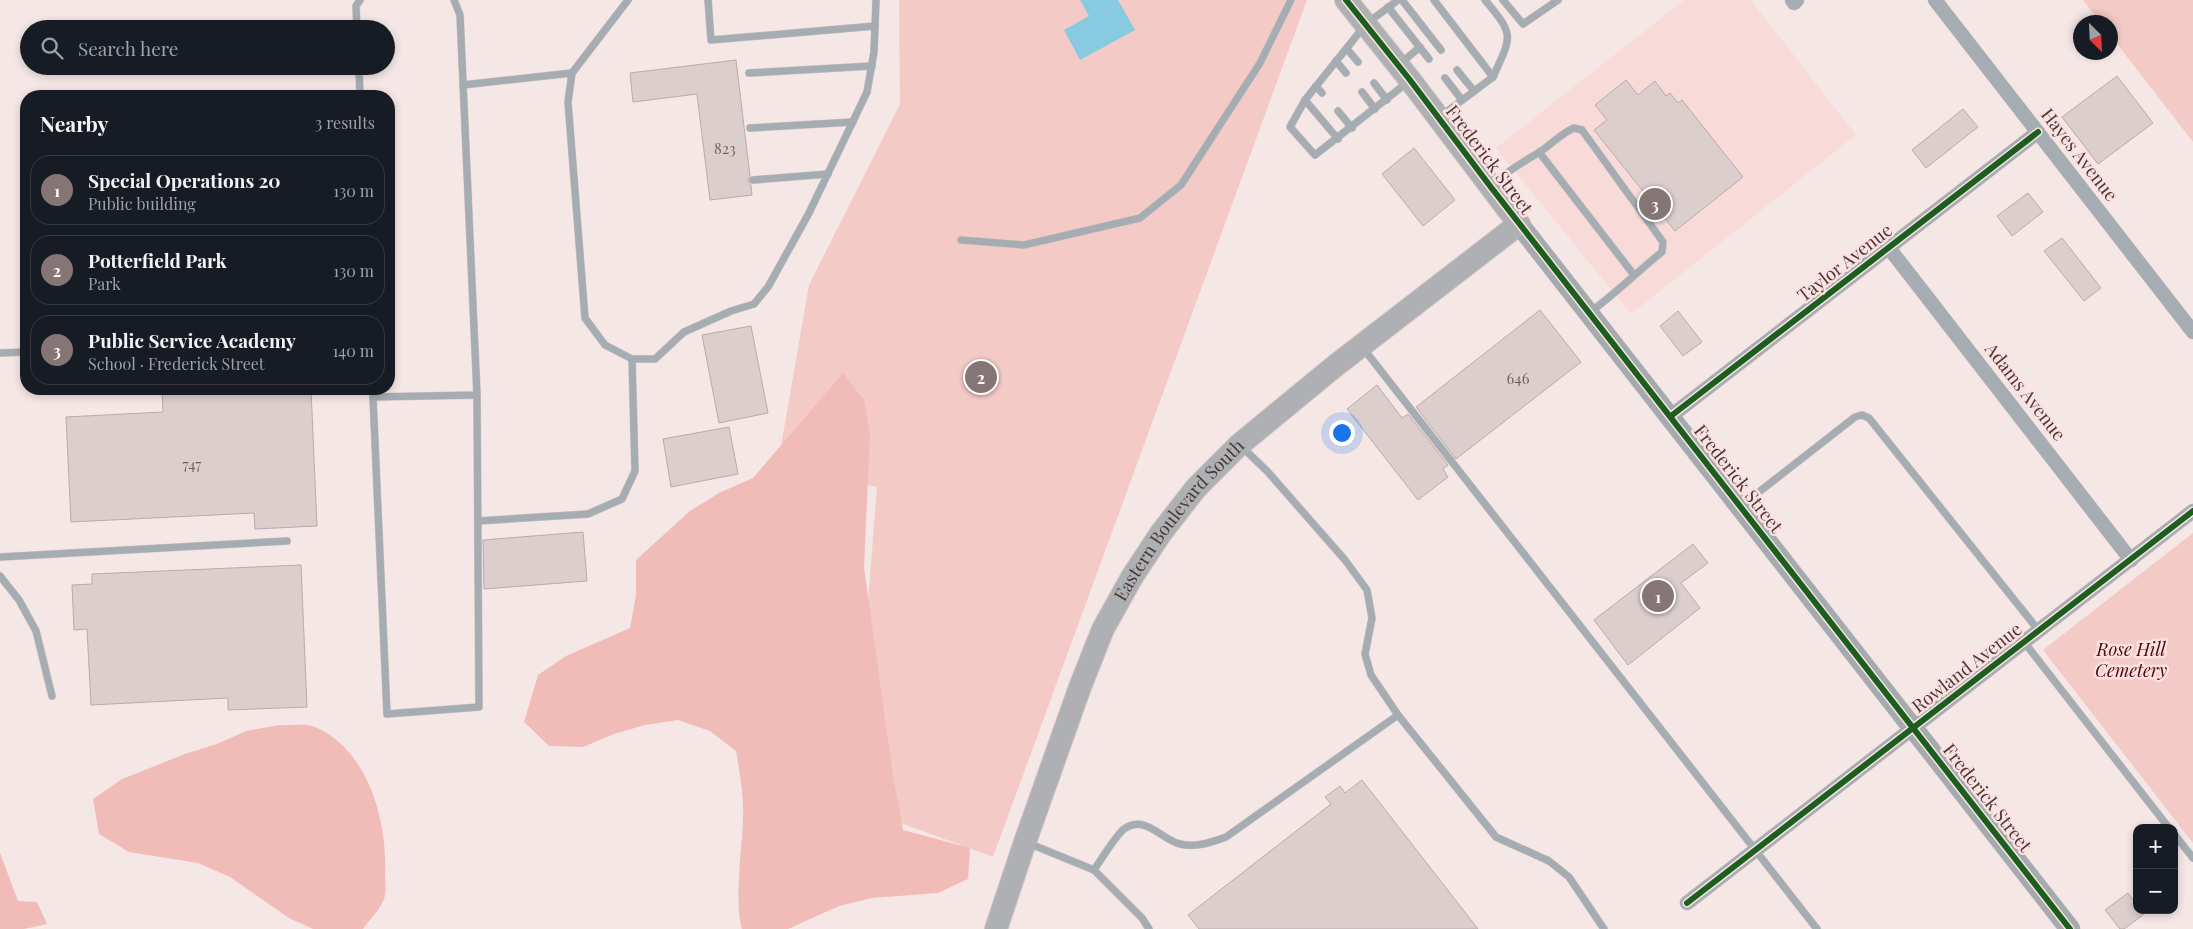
<!DOCTYPE html>
<meta charset="utf-8">
<style>
:root{--surface:#171b24;--page:#242831;--text:#f1f3f6;--muted:#9ea1a6;--line:#363941;--accent:#857574}
body{margin:0;font-family:"Playfair Display",serif;background:var(--page);color:var(--text)}
.controls{position:absolute;right:15px;bottom:15px;display:grid;overflow:hidden;border-radius:10px;box-shadow:0 2px 8px #0003}
.controls button{width:45px;height:45px;display:grid;place-items:center;padding:0;border:0;border-bottom:1px solid var(--line);background:var(--surface);color:var(--text);font:25px sans-serif}
.compass{position:absolute;left:2073px;top:15px;width:45px;height:45px;border-radius:50%;background:var(--surface);box-shadow:0 2px 8px #0003;rotate:156deg}
.you{position:absolute;left:1341px;top:432px;width:18px;height:18px;margin:-12px;border:4px solid #fff;border-radius:50%;background:#1a73e8;box-shadow:0 0 0 8px #1a73e833}
.badge{display:grid;place-items:center;width:32px;height:32px;border-radius:50%;background:var(--accent);color:#fff;font-size:16px;font-weight:700}
.pin{position:absolute;translate:-50% -50%;border:2px solid #fff;box-shadow:0 1px 5px #0006}
.list{margin:0;padding:0;list-style:none}
h2{display:flex;justify-content:space-between;align-items:center;height:65px;margin:0;padding:0 20px;font-size:21px}
h2 small{font-size:16px;font-weight:400;color:var(--muted)}
.list li{display:grid;grid-template-columns:32px 1fr auto;gap:15px;align-items:center;box-sizing:border-box;height:70px;margin:0 10px 10px;padding:0 10px;border:1px solid var(--line);border-radius:20px}
.list b{display:block;font-size:19px;white-space:nowrap}
.list p{margin:0;font-size:16px;white-space:nowrap;color:var(--muted)}
.list em{font-size:16px;font-style:normal;color:var(--muted)}
.icon{flex:none;width:28px;height:28px;fill:none;stroke:currentColor;stroke-width:2;stroke-linecap:round;stroke-linejoin:round}
.map{position:relative;flex:none;width:2193px;height:929px;overflow:hidden}
.search{position:absolute;background:var(--surface);box-shadow:0 2px 8px #0003;left:20px;top:20px;width:375px;height:55px;display:flex;align-items:center;gap:12px;box-sizing:border-box;padding:0 18px;border-radius:28px;color:var(--muted);font-size:19px}
.panel{position:absolute;background:var(--surface);box-shadow:0 2px 8px #0003;left:20px;top:90px;width:375px;height:305px;border-radius:20px}
.map>svg:first-child{display:block}
.built{fill:#f8dbd9}
.green{fill:#f4cac7}
.forest{fill:#f1bbb7}
.water{fill:#88cbe1}
.building{fill:#dccecd;stroke:#b8abaa}
.lines{fill:none;stroke-linecap:round;stroke-linejoin:round}
.lane-casing{stroke:#d1c5c5;stroke-width:8}
.street-casing{stroke:#d1c5c5;stroke-width:15}
.secondary-casing{stroke:#d1c5c5;stroke-width:21}
.primary-casing{stroke:#d1c5c5;stroke-width:24}
.lane{stroke:#a5adb2;stroke-width:7}
.street{stroke:#a5adb2;stroke-width:14}
.secondary{stroke:#a3abaf;stroke-width:20}
.primary{stroke:#afb0b3;stroke-width:22}
.cycleway-casing{stroke:#fbe2e0;stroke-width:9}
.cycleway{stroke:#1b5e20;stroke-width:6}
.labels{text-anchor:middle;stroke-width:5;stroke-linejoin:round;paint-order:stroke}
.number-label{font-size:15px;fill:#6f5f5e}
.street-label{font-size:18px;fill:#493837;stroke:#fbe2e0}
.park-label{font-size:18px;font-style:italic;fill:#54070d;stroke:#fbe2e0}
</style>
<div class="map">
<svg width="2193" height="929" viewBox="0 0 2193 929">
<rect width="100%" height="100%" fill="#f5e7e6"/>
<!-- built -->
<path class="built" d="M1684 0H1751L1856 135 1631 314 1496 148Z"/>
<!-- green -->
<g class="green">
<path d="M899 0H1307L993 857 852 805 877 487 777 469 809 285 900 104Z"/>
<path d="M2083 0H2193V142L2111 36 2110 22H2100Z"/>
<path d="M2193 533V843L2043 650Z"/>
</g>
<!-- forest -->
<g class="forest">
<path d="M843 373 864 400 870 434 864 567 893 776 903 830 970 848 968 879 938 893 872 898 839 906 788 929H742C734 904 742 848 743 820 744 797 740 774 736 751L710 731 678 720 645 725 614 734 583 747 549 746 524 722 538 675 566 656 630 628 636 595V560L690 511 719 493 753 478Z"/>
<path d="M280 725C290 726 306 723 315 727 368 749 388 822 385 875 385 882 387 894 383 901 379 911 369 920 363 929H313L289 918 230 877 198 863 129 852 99 834 93 799 122 779 185 754 217 744 246 731Z"/>
<path d="M0 853 18 901 37 902 47 924 24 929H0Z"/>
</g>
<!-- water -->
<path class="water" d="M1080 0H1118L1135 30 1080 60 1064 30 1089 16Z"/>
<!-- building -->
<g class="building">
<path d="M736 60 750 176 748 181 751 185 752 195 710 200 697 94 633 102 630 73Z"/>
<path d="M2117 76 2153 123 2098 164 2062 117Z"/>
<path d="M1626 80 1638 95 1655 81 1666 96 1670 93 1678 103 1682 100 1743 177 1675 231 1594 130 1607 120 1595 105Z"/>
<path d="M1963 109 1978 127 1926 168 1912 150Z"/>
<path d="M1414 148 1455 200 1423 226 1382 174Z"/>
<path d="M2028 193 2043 212 2012 236 1997 216Z"/>
<path d="M2062 238 2101 288 2084 301 2044 251Z"/>
<path d="M1540 310 1581 362 1456 459 1416 407Z"/>
<path d="M1678 311 1702 342 1683 356 1660 326Z"/>
<path d="M751 326 768 413 719 423 702 335Z"/>
<path d="M1377 385 1402 418 1408 414 1448 465 1443 469 1448 477 1418 500 1347 409Z"/>
<path d="M162 389H311L317 526 255 529 254 513 71 522 66 417 163 412Z"/>
<path d="M729 427 738 474 671 487 663 439Z"/>
<path d="M583 532 587 581 484 589 483 540Z"/>
<path d="M1693 544 1708 563 1681 583 1700 608 1628 665 1594 620Z"/>
<path d="M301 565 307 707 228 710V698L91 705 87 629 74 630 72 585 92 584V574Z"/>
<path d="M1362 780 1478 929H1199L1188 915 1331 804 1325 797 1340 786 1345 793Z"/>
<path d="M2128 893 2137 905V910H2141L2144 914 2124 929H2120L2105 910Z"/>
</g>
<g class="lines">
<defs>
<g id="lane">
<path d="M628 0 572 73 568 102 585 318 605 345 632 359H655L684 332 731 311 754 304 768 287 809 213 867 92 874 52 876 0"/>
<path d="M708 0 711 40 875 26"/>
<path d="M1398 0 1366 24 1305 100 1290 127 1315 155 1408 82"/>
<path d="M1402 0 1441 50"/>
<path d="M1434 0 1493 77 1441 116"/>
<path d="M1485 0C1515 36 1512 35 1493 77"/>
<path d="M1503 0 1523 24 1558 0"/>
<path d="M1388 7 1429 59"/>
<path d="M357 29 356 6 360 0"/>
<path d="M1347 49 1358 62"/>
<path d="M1336 61 1346 73"/>
<path d="M1401 63 1420 47"/>
<path d="M359 66 360 96"/>
<path d="M1457 70 1474 91"/>
<path d="M749 73 872 66"/>
<path d="M1445 78 1462 100"/>
<path d="M1374 83 1387 100"/>
<path d="M463 85 572 73"/>
<path d="M1316 86 1322 93"/>
<path d="M1362 92 1375 109"/>
<path d="M1305 100 1338 139"/>
<path d="M1338 111 1352 128"/>
<path d="M750 128 853 122"/>
<path d="M1539 152 1634 275"/>
<path d="M753 180 828 174"/>
<path d="M1492 184C1508 171 1521 163 1538 153 1551 145 1560 134 1574 128L1582 130 1663 242 1662 252C1637 272 1615 294 1589 313"/>
<path d="M961 240 1024 245 1140 218 1181 185 1260 63 1291 0"/>
<path d="M1363 348 1817 929"/>
<path d="M0 353 26 352"/>
<path d="M373 389V397L477 395 460 15 454 0"/>
<path d="M373 397 387 714 479 707 477 395"/>
<path d="M1242 447 1267 471 1345 560 1367 590 1372 618 1365 654 1371 675 1398 715 1496 837 1549 861 1569 877 1604 929"/>
<path d="M1741 506 1855 417 1862 415 1869 418 2039 631"/>
<path d="M478 521 588 514 622 499 635 471 632 359"/>
<path d="M0 557 287 541"/>
<path d="M0 576 19 600 36 631 52 696"/>
<path d="M2024 642 2169 828"/>
<path d="M2174 834 2193 858"/>
<path d="M1028 843 1094 870 1142 918 1149 929"/>
<path d="M1094 870C1100 861 1117 834 1124 829 1146 814 1160 839 1180 844 1196 848 1212 842 1226 837L1398 715"/>
</g>
<g id="street">
<path d="M1792 0 1794 3 1797 0"/>
<path d="M1935 0 2193 332"/>
<path d="M1889 248 2131 560"/>
<path d="M1671 416 2038 132"/>
<path d="M1687 903 2193 511"/>
</g>
<path id="secondary" d="M1519 224 2070 929"/>
<g id="primary">
<path id="s1" d="M996 929 1025 842 1080 687 1103 629 1132 577 1161 533 1196 488 1239 445 1335 366 1519 224 1410 80 1346 0"/>
</g>
</defs>
<!-- lane casing -->
<use href="#lane" class="lane-casing"/>
<!-- street casing -->
<use href="#street" class="street-casing"/>
<!-- secondary casing -->
<use href="#secondary" class="secondary-casing"/>
<!-- primary casing -->
<use href="#primary" class="primary-casing"/>
<!-- lane -->
<use href="#lane" class="lane"/>
<!-- street -->
<use href="#street" class="street"/>
<!-- secondary -->
<use href="#secondary" class="secondary"/>
<!-- primary -->
<use href="#primary" class="primary"/>
<defs>
<g id="cycleway">
<path d="M1346 0 1410 80 1490 186 2070 929"/>
<path d="M1671 416 2038 132"/>
<path d="M1687 903 2193 511"/>
</g>
</defs>
<!-- cycleway casing -->
<use href="#cycleway" class="cycleway-casing"/>
<!-- cycleway -->
<use href="#cycleway" class="cycleway"/>
</g>
<g class="labels">
<!-- number labels -->
<g class="number-label">
<text x="725" y="154">823</text>
<text x="1518" y="384">646</text>
<text x="192" y="470">747</text>
</g>
<!-- street labels -->
<g class="street-label">
<text transform="translate(2079 155) rotate(52)" y="6">Hayes Avenue</text>
<text transform="translate(1489 160) rotate(53)" y="6">Frederick Street</text>
<text transform="translate(1845 263) rotate(-38)" y="6">Taylor Avenue</text>
<text transform="translate(2025 392) rotate(52)" y="6">Adams Avenue</text>
<text transform="translate(1738 479) rotate(52)" y="6">Frederick Street</text>
<text dy="6" stroke="none"><textPath href="#s1" startOffset="452">Eastern Boulevard South</textPath></text>
<text transform="translate(1967 668) rotate(-38)" y="6">Rowland Avenue</text>
<text transform="translate(1987 798) rotate(52)" y="6">Frederick Street</text>
</g>
<!-- park labels -->
<g class="park-label">
<text x="2131" y="656">Rose Hill<tspan x="2131" dy="21">Cemetery</tspan></text>
</g>
</g>
</svg>
<div class="controls">
<button>+</button>
<button>−</button>
</div>
<svg class="compass" viewBox="-18 -18 36 36"><path d="M0-13l5 13h-10z" fill="#e53935"/><path d="M0 13l5-13h-10z" fill="#9ea1a6"/></svg>
<div class="you"></div>
<div class="pin badge" style="left:1658px;top:596px">1</div>
<div class="pin badge" style="left:981px;top:377px">2</div>
<div class="pin badge" style="left:1655px;top:204px">3</div>
<div class="search"><svg class="icon" aria-label="search" viewBox="0 0 24 24"><circle cx="10" cy="10" r="6"/><path d="M15 15l6 6"/></svg>Search here</div>
<section class="panel">
<h2>Nearby<small>3 results</small></h2>
<ul class="list">
<li><span class="badge">1</span><div><b>Special Operations 20</b><p>Public building</p></div><em>130 m</em></li>
<li><span class="badge">2</span><div><b>Potterfield Park</b><p>Park</p></div><em>130 m</em></li>
<li><span class="badge">3</span><div><b>Public Service Academy</b><p>School · Frederick Street</p></div><em>140 m</em></li>
</ul>
</section>
</div>
